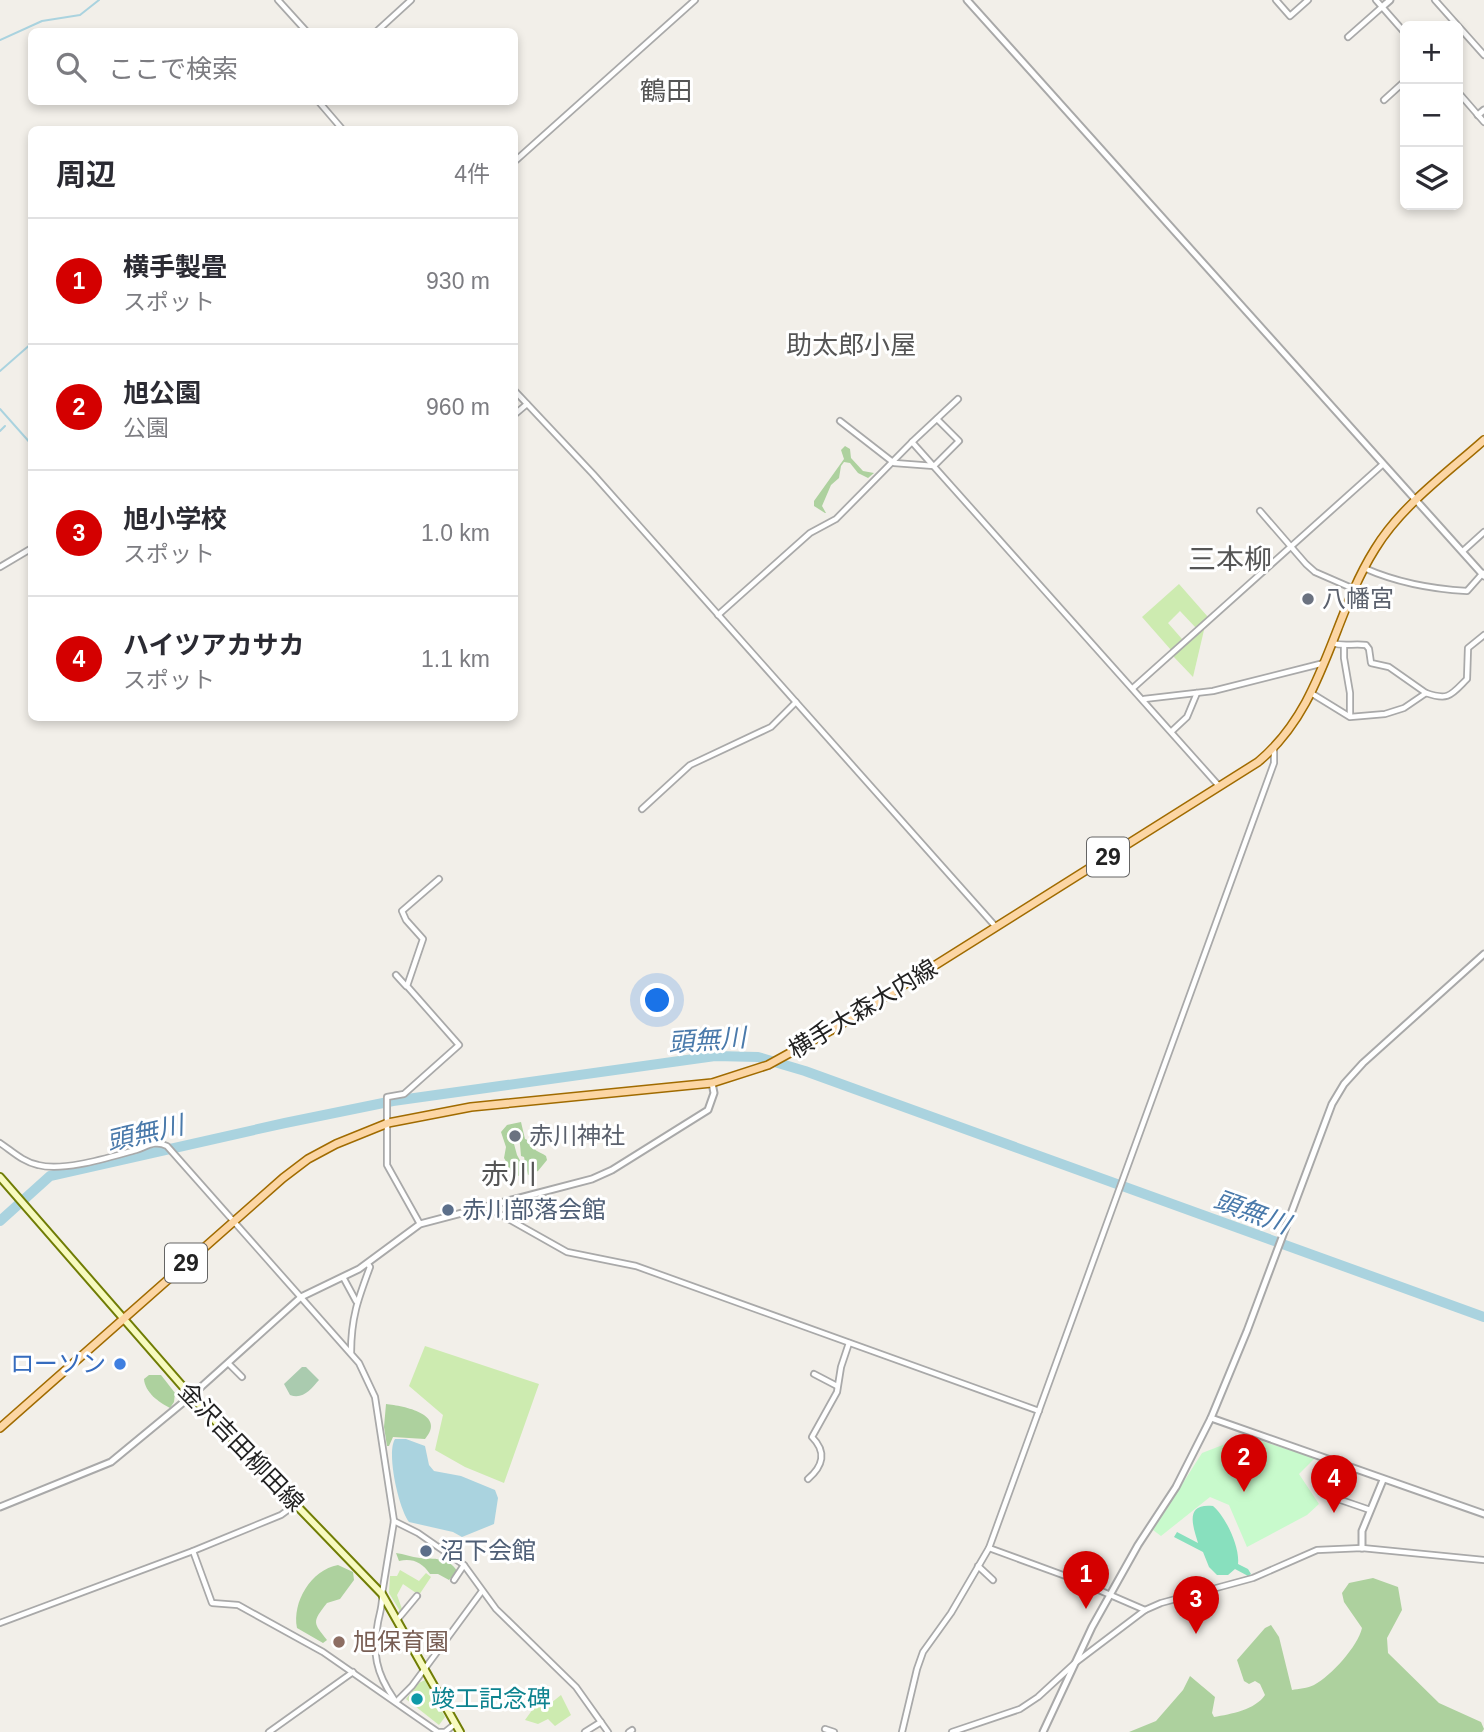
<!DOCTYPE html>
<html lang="ja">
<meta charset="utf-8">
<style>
:root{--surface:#fff;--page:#f7f7f7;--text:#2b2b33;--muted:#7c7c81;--line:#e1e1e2;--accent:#d40000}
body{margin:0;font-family:Arial,"Noto Sans JP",sans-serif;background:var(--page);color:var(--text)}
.controls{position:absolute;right:21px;top:21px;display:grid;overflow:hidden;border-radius:10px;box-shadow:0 4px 10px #0003}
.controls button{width:63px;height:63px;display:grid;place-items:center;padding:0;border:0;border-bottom:2px solid var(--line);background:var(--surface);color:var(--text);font:35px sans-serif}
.you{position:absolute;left:658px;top:1001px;width:24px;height:24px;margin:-18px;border:5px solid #fff;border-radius:50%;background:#1a73e8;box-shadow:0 0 0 10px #1a73e833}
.badge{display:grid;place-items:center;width:46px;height:46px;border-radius:50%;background:var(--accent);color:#fff;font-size:23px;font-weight:700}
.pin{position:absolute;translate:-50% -58px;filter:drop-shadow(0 2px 4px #0008)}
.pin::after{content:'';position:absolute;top:37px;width:24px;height:21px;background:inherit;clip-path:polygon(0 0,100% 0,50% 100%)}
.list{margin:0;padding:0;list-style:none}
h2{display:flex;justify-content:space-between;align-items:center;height:91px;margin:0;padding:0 28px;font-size:30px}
h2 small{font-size:23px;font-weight:400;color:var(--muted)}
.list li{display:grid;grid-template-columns:46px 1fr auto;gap:21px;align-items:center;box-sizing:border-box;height:126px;padding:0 28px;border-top:2px solid var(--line)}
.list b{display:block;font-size:26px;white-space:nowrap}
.list p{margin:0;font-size:23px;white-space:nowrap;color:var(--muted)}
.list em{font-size:23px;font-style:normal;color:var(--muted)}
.icon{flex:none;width:38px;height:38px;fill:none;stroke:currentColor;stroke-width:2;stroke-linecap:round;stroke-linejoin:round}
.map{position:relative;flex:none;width:1484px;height:1732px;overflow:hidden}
.search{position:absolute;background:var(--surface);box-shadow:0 4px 10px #0003;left:28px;top:28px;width:490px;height:77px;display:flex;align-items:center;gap:18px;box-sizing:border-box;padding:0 24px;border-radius:10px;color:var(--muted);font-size:26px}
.panel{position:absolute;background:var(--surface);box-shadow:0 4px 10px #0003;left:28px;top:126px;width:490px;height:595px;border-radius:10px}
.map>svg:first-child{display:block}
.grass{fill:#cdebb0}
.forest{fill:#add19e}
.cemetery{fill:#aacbaf}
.park{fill:#c8facc}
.pitch{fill:#88e0be}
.water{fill:#aad3df}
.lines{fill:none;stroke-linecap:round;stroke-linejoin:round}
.stream{stroke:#aad3df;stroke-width:2}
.river{stroke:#aad3df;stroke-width:10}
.minor-casing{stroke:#a9a9a9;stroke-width:8}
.tertiary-casing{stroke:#a9a9a9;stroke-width:9}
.secondary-casing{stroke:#707d05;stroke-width:10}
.primary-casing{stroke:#a06b00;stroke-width:10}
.minor{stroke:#fff;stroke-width:4.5}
.tertiary{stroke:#fff;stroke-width:5}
.secondary{stroke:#f7fabf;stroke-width:6}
.primary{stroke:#fcd6a4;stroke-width:7}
.worship-dot{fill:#6b7280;stroke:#fff;stroke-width:2.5}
.service-dot{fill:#5c6f8a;stroke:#fff;stroke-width:2.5}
.shop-dot{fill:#3f7fe0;stroke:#fff;stroke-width:2.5}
.education-dot{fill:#8d6e63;stroke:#fff;stroke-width:2.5}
.culture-dot{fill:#0f9aa8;stroke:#fff;stroke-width:2.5}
.labels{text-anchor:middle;stroke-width:6;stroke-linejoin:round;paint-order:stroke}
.shield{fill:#fff;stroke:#646464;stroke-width:2}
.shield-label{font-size:23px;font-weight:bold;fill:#222}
.worship-label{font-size:24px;fill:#5b616d;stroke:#fff;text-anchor:start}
.street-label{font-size:24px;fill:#222;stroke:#fff}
.service-label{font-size:24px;fill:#4e5e75;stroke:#fff;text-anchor:start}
.shop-label{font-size:24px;fill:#366cbe;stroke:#fff;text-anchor:end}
.education-label{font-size:24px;fill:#785e54;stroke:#fff;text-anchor:start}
.culture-label{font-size:24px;fill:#0d838f;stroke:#fff;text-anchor:start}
.neighbourhood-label{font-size:26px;fill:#555;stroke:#fff}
.water-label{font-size:26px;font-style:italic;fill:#4a7aab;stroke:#fff}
.quarter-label{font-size:28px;fill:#555;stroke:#fff}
</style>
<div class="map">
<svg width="1484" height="1732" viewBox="0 0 1484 1732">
<rect width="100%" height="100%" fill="#f2efe9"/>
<!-- grass -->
<g class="grass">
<path d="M1179 584 1208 617 1196 628 1180 611 1168 623 1182 639 1171 650 1142 617Z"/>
<path d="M1203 628 1204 630 1193 677 1172 655Z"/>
<path d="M425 1346 539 1384 504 1483 465 1467 435 1450 443 1415 409 1386Z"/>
<path d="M400 1570 419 1581 426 1573 431 1577 419 1595 403 1584 397 1595 402 1609 400 1611 389 1593 390 1576H397Z"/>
<path d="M425 1680 445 1717 439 1725 406 1699 419 1683Z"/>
<path d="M561 1695 571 1715 555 1726 548 1719 538 1724 525 1720 538 1702 546 1707Z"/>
</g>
<!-- forest -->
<g class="forest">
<path d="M845 446 850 449 851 458 863 471 874 473 868 478 858 473 850 463 844 462 841 466 839 478 831 485 822 506 826 513H825L814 506V501L844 459 841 450Z"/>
<path d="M521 1122 525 1139 530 1141C532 1151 539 1151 546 1156L547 1160 538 1171 528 1175 524 1157 521 1156 519 1133 514 1130 510 1142 514 1144 517 1155 523 1166 519 1176 504 1170 507 1163 504 1158 506 1147 501 1132 507 1125Z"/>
<path d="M149 1375H161L175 1393 174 1402 170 1408C158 1402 145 1392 144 1379Z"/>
<path d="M386 1404C404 1406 447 1414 425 1439L393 1437 389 1446H387L384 1427Z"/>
<path d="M396 1553C404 1554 411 1557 420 1558 433 1559 449 1557 457 1571L449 1580 438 1574H430C422 1562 412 1558 399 1561Z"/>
<path d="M338 1565 353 1572 354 1580 340 1599 327 1603C311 1623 314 1623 327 1640L323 1643 297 1628C292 1602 311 1570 338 1565Z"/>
<path d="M1373 1578 1398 1587 1402 1610 1387 1638 1388 1653 1439 1703 1481 1722 1484 1729 1482 1732H1129L1156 1721 1183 1690 1190 1676 1215 1697 1212 1713 1214 1717C1231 1714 1255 1710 1265 1695L1260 1684 1255 1681 1249 1684 1244 1681 1237 1660 1265 1628 1271 1625 1279 1637 1292 1690C1298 1689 1308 1688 1314 1685 1331 1676 1358 1646 1362 1628L1344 1602 1342 1593 1349 1583Z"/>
</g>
<!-- cemetery -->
<path class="cemetery" d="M302 1367H306L319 1380C311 1389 303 1400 290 1395L284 1384Z"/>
<!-- park -->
<path class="park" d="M1246 1436 1315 1458 1299 1474 1319 1504 1307 1515 1247 1547 1229 1505 1210 1497 1161 1536 1153 1530 1202 1453Z"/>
<!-- pitch -->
<path class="pitch" d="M1213 1506C1226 1517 1240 1547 1238 1564L1248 1569 1251 1574 1248 1576 1235 1569 1228 1575H1217L1209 1567 1203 1552 1174 1537 1177 1532 1198 1543C1193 1526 1184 1503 1213 1506Z"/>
<!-- water -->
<path class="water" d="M395 1439H406L425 1446 429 1465 434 1471 461 1476 495 1490 498 1498 494 1524 462 1537 453 1532 409 1522C399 1509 386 1453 395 1439Z"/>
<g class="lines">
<!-- stream -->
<g class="stream">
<path d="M0 40 42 21 80 15 99 0"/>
<path d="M0 371 32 343"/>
<path d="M0 409 32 445"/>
<path d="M0 431 5 426"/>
</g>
<!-- river -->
<path class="river" d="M0 1221 50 1176 285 1123 393 1101 715 1056 758 1057 805 1071 1484 1317"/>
<defs>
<g id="minor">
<path d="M278 0 307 32"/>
<path d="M1276 0 1290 16 1308 0"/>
<path d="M1376 0 1405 33"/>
<path d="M1435 0 1484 55"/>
<path d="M376 32 411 0"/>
<path d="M1348 37 1382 7"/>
<path d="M1458 92 1484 122"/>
<path d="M1384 100 1405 81"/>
<path d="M319 102 343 130"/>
<path d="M514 162 695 0"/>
<path d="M514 390 593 474 996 927"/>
<path d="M514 415 527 404"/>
<path d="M840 421 894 463 934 466 959 441 937 419"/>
<path d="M912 442 1219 786"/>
<path d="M514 453V455"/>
<path d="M1260 511 1306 564 1315 572 1354 589"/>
<path d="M1463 551 1484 532"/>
<path d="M0 567 32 548"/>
<path d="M1364 568C1398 583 1430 589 1467 591L1483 573"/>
<path d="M718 615 810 533 836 519 912 442 958 399"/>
<path d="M1332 643C1345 647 1353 643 1366 645L1369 649 1371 663 1389 667 1426 693"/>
<path d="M1344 647V658L1350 693V716"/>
<path d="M1133 688 1382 465"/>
<path d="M1311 693 1350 717 1385 714 1404 708 1426 693C1449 701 1451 695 1467 679L1468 648 1484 635"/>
<path d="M1144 699 1213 691 1324 663"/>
<path d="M1172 731 1187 717 1197 693"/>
<path d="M642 809 690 765 771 727 796 702"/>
<path d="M396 975 406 986"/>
<path d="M0 1143C12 1151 23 1162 38 1165 64 1172 110 1157 136 1150 148 1146 155 1140 167 1146L359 1363 375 1397 394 1521 382 1594C383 1604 380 1612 378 1622 372 1653 376 1673 394 1699"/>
<path d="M489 1208 567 1252 636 1266 1039 1411"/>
<path d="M420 1224 387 1165V1097L404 1094 459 1045 407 986 423 939 406 920 402 911 439 879"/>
<path d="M343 1277 356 1301"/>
<path d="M351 1353C351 1318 358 1299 370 1267L368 1264"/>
<path d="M228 1363 242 1377"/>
<path d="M814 1374 837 1386"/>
<path d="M808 1479C823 1466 827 1452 812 1437L837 1392 841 1367 849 1343"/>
<path d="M1335 1498 1370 1510"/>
<path d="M394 1521 418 1533 464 1565 496 1609 576 1687 608 1732"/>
<path d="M989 1548 1071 1578 1145 1610"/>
<path d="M193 1551 212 1603 238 1605 323 1652 438 1732H445L455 1724"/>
<path d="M978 1566 993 1580"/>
<path d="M454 1580 464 1565"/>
<path d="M397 1620 417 1596"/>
<path d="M0 1623 193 1551 281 1515 296 1504"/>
<path d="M397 1701 412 1686 482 1591"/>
<path d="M825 1729 834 1732"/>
<path d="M269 1732 353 1672"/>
<path d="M585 1732 601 1722"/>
<path d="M629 1732 632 1730"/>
<path d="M902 1732 917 1669 923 1652 951 1613 989 1548 1274 763V749"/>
<path d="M952 1732 1020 1709 1038 1697 1075 1663 1145 1610 1161 1603 1253 1578 1317 1550 1362 1548 1484 1560"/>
</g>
<g id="tertiary">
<path d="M967 0 1484 576"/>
<path d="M1382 7 1390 0"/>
<path d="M1478 115 1484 110"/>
<path d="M1211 1418 1484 1514"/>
<path d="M0 1507 111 1462 191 1396 301 1297 359 1269 420 1224 592 1179 612 1170 708 1110 714 1093 712 1083"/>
<path d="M1362 1548V1531L1383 1480"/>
<path d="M1043 1732 1092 1627 1138 1545 1176 1487 1211 1418 1247 1331 1332 1104 1344 1084 1363 1063 1484 954"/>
</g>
<path id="secondary" d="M0 1177 191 1396 382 1594 460 1732"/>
<path id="primary" d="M0 1428 283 1178 308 1159 336 1144 388 1123 471 1107 712 1083 768 1065 837 1027 1258 762C1325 706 1331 619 1375 549 1401 506 1447 473 1484 440"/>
</defs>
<!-- minor casing -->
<use href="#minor" class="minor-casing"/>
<!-- tertiary casing -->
<use href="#tertiary" class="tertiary-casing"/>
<!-- secondary casing -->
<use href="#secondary" class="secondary-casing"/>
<!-- primary casing -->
<use href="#primary" class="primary-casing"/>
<!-- minor -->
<use href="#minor" class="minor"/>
<!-- tertiary -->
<use href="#tertiary" class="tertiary"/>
<!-- secondary -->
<use href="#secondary" class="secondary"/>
<!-- primary -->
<use href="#primary" class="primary"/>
</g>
<!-- markers -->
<g class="worship-dot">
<circle cx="1308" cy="599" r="7"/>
<circle cx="515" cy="1136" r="7"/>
</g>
<g class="service-dot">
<circle cx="448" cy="1210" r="7"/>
<circle cx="426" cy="1551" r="7"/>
</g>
<circle class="shop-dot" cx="120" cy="1364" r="7"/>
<circle class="education-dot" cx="339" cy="1642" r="7"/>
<circle class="culture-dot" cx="417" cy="1699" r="7"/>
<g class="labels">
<!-- shield labels -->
<g class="shield">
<rect x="1087" y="837.5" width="42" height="39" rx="5"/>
<rect x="165" y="1243.5" width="42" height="39" rx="5"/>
</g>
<g class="shield-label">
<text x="1108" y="865">29</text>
<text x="186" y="1271">29</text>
</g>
<!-- worship labels -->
<g class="worship-label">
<text x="1322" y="607">八幡宮</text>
<text x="529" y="1144">赤川神社</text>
</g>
<!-- street labels -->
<g class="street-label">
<text transform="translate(863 1009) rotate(-31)" y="8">横手大森大内線</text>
<text transform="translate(241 1447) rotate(46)" y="8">金沢吉田柳田線</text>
</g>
<!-- service labels -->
<g class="service-label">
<text x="462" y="1218">赤川部落会館</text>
<text x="440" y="1559">沼下会館</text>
</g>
<!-- shop labels -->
<g class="shop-label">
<text x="106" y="1372">ローソン</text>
</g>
<!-- education labels -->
<g class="education-label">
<text x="353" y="1650">旭保育園</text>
</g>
<!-- culture labels -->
<g class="culture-label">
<text x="431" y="1707">竣工記念碑</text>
</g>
<!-- neighbourhood labels -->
<g class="neighbourhood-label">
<text x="666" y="100">鶴田</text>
<text x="851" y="354">助太郎小屋</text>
</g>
<!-- water labels -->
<g class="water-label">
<text transform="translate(707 1040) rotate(-4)" y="9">頭無川</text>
<text transform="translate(145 1133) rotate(-13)" y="9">頭無川</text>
<text transform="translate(1252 1212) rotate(20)" y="9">頭無川</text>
</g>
<!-- quarter labels -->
<g class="quarter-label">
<text x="1230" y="569">三本柳</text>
<text x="509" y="1184">赤川</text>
</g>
</g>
</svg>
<div class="controls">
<button>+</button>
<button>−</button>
<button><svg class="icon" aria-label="layers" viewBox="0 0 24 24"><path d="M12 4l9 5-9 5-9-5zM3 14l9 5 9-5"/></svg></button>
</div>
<div class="you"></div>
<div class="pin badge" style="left:1086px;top:1609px">1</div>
<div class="pin badge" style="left:1244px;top:1492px">2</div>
<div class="pin badge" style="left:1196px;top:1634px">3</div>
<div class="pin badge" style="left:1334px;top:1513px">4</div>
<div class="search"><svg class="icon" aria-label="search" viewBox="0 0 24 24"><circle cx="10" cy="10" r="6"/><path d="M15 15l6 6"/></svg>ここで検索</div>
<section class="panel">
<h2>周辺<small>4件</small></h2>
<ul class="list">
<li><span class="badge">1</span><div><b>横手製畳</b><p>スポット</p></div><em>930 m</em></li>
<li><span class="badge">2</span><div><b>旭公園</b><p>公園</p></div><em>960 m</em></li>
<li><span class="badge">3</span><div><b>旭小学校</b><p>スポット</p></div><em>1.0 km</em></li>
<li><span class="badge">4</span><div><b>ハイツアカサカ</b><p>スポット</p></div><em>1.1 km</em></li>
</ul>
</section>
</div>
